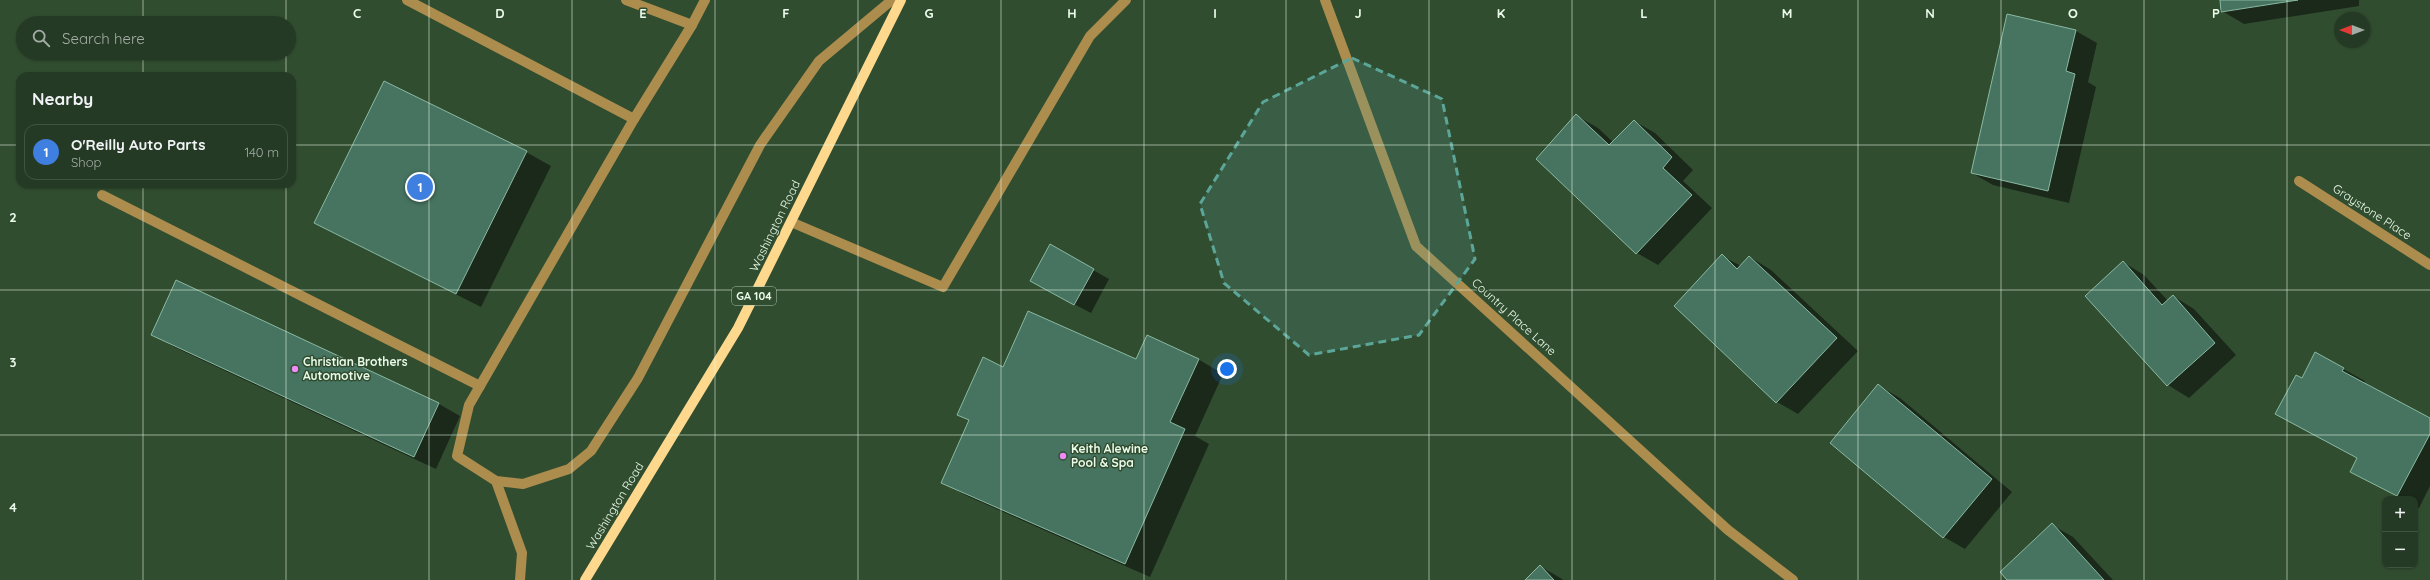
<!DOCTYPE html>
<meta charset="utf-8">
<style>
:root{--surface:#253a24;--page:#314531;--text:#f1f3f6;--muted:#a3ada6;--line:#425441;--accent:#ee8bf7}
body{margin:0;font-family:Quicksand,sans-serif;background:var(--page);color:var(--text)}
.controls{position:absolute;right:12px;bottom:12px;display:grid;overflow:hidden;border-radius:8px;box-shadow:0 1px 3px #0004}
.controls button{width:36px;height:36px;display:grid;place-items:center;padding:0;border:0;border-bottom:1px solid var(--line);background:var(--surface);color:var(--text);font:20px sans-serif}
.compass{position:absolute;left:2334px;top:12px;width:36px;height:36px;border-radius:50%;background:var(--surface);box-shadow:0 1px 3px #0004;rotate:270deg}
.you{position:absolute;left:1227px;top:369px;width:14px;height:14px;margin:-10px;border:3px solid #fff;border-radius:50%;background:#1a73e8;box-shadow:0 0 0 6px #1a73e833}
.badge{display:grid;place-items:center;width:26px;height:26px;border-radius:50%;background:var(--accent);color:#fff;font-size:13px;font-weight:700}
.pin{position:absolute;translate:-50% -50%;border:2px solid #fff;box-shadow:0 1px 4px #0006}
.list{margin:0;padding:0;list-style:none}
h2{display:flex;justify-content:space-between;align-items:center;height:52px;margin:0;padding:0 16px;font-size:17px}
h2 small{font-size:13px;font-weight:400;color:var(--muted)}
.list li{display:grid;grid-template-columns:26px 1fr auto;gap:12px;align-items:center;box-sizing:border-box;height:56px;margin:0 8px 8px;padding:0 8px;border:1px solid var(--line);border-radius:12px}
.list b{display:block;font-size:15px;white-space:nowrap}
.list p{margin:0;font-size:13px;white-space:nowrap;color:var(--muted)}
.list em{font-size:13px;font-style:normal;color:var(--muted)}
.icon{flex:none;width:22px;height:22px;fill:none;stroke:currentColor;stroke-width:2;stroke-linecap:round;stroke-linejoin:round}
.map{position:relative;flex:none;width:2430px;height:580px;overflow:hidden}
.search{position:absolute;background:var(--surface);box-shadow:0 1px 3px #0004;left:16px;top:16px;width:280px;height:44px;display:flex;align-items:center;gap:10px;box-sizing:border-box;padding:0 14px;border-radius:22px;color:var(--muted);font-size:15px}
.panel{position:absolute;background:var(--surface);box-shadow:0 1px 3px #0004;left:16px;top:72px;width:280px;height:116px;border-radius:12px}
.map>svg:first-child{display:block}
.shadow{fill:#0007}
.building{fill:#477460;stroke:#8ab9a2}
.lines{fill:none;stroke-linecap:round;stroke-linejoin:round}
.minor{stroke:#ac8d4e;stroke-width:10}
.major{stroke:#fed98d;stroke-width:10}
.marked{fill:#5ca599;fill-opacity:0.2;stroke:#5ca599;stroke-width:3;stroke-dasharray:8 5;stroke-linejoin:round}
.grid{fill:none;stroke:#eafbe9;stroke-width:1;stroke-opacity:0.55}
.poi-dot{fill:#ee8bf7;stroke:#314d30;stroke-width:1.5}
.labels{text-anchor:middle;stroke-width:3;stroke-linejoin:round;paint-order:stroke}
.shield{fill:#314d30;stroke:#b2c7b2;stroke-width:1}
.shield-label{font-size:11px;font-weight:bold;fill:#eafbe9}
.street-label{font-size:12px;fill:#eafbe9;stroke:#314d30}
.poi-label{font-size:12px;font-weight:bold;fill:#eafbe9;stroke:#314d30;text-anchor:start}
.grid-label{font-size:13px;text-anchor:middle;font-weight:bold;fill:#eafbe9;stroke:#314d30;stroke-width:3;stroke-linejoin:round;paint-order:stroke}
</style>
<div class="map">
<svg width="2430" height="580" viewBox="0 0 2430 580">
<rect width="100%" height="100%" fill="#314d30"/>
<!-- shadow -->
<g class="shadow">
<path d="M2221 0H2359V6L2244 24 2222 11Z"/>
<path d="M2076 31 2097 43 2088 82 2096 87 2069 203 1993 185 1972 173Z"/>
<path d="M1577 116 1598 128 1613 142 1634 121 1655 133 1693 170 1683 181 1712 208 1658 265 1637 253Z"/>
<path d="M526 152 551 166 481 307 315 223Z"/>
<path d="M1722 256 1741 266 1750 257 1771 270 1858 351 1798 414 1777 402Z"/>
<path d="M2123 262 2144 275 2168 301 2173 296 2194 309 2236 355 2189 398 2168 385 2087 296Z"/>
<path d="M1093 270 1109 279 1091 313 1047 290Z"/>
<path d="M153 334 439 404 460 416 436 469 174 347Z"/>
<path d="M2316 354 2365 381 2364 384 2430 419V486L2419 508 2415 506V499H2402L2351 471 2358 458 2303 379Z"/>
<path d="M1198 359 1223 374 1195 436 1209 444 1150 577 967 496 942 482 970 421 958 414 1004 368 1137 360Z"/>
<path d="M1879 386 1900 398 2012 492 1965 549 1944 537Z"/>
<path d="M2052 525 2073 537 2113 580H2008Z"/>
<path d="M1540 566 1562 579 1563 580H1526Z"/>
</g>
<!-- building -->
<g class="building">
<path d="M2220 0H2298L2221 12Z"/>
<path d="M2007 14 2076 30 2066 71 2075 74 2048 191 1971 173Z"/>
<path d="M384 81 527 151 456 294 314 223Z"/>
<path d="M1576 114 1609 145 1634 120 1672 157 1663 168 1692 195 1636 254 1536 159Z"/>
<path d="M1050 244 1094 269 1074 305 1030 281Z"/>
<path d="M1722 254 1737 269 1749 256 1837 338 1776 403 1674 306Z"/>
<path d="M2123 261 2162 305 2173 295 2215 343 2167 386 2085 296Z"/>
<path d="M176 280 439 403 414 457 151 335Z"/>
<path d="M1028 311 1136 359 1147 335 1199 359 1170 422 1185 429 1125 564 941 483 969 420 957 415 983 357 1003 367Z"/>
<path d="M2315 352 2344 368 2342 371 2430 418V434L2397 496 2350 472 2357 458 2275 414 2296 375 2302 378Z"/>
<path d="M1878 384 1992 479 1943 538 1830 443Z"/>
<path d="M2052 523 2104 580H2007L2000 572Z"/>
<path d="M1540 565 1554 580H1525Z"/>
</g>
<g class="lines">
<!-- minor -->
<g class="minor">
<path d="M407 0 634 119"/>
<path d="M626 0 692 25"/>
<path d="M705 0 692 25 634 119 469 405 457 456 496 481 523 484 569 469 591 451 638 378 760 145 819 61 892 0"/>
<path d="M1325 0 1416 246 1728 530 1793 580"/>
<path d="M2299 181 2430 265"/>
<path d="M102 195 480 386"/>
<path d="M791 222 943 287 1090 36 1126 0"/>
<path d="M496 481 522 553 520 580"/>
</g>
<!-- major -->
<path class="major" d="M585 580 738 328 901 0"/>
</g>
<!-- marked area -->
<path class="marked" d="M1352 58 1442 99 1475 259 1419 335 1309 355 1224 283 1200 204 1263 102Z"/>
<!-- grid -->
<path class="grid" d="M143 0V23M286 0V23M429 0V580M572 0V580M715 0V580M858 0V580M1001 0V580M1144 0V580M1286 0V580M1429 0V580M1572 0V580M1715 0V580M1858 0V580M2001 0V580M2144 0V580M2287 0V580M143 53V76M286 53V76M0 145H20M292 145H2430M143 184V580M286 184V580M0 290H2430M0 435H2430"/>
<!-- markers -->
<g class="poi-dot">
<circle cx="295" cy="369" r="4"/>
<circle cx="1063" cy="456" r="4"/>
</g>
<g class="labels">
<!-- shield labels -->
<rect class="shield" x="732" y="287" width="44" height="18" rx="3"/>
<g class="shield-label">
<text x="754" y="300">GA 104</text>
</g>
<!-- street labels -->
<g class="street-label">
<text transform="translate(2372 212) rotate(33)" y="4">Graystone Place</text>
<text transform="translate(775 226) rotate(-64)" y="4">Washington Road</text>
<text transform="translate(1514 317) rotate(42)" y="4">Country Place Lane</text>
<text transform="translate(615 506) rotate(-59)" y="4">Washington Road</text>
</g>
<!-- poi labels -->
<g class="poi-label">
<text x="303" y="366">Christian Brothers<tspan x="303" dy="14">Automotive</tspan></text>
<text x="1071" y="453">Keith Alewine<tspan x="1071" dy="14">Pool &amp; Spa</tspan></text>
</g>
</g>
<g class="grid-label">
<text x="357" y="18">C</text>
<text x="500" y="18">D</text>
<text x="643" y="18">E</text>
<text x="786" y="18">F</text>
<text x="929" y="18">G</text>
<text x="1072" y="18">H</text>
<text x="1215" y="18">I</text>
<text x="1358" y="18">J</text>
<text x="1501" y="18">K</text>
<text x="1644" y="18">L</text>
<text x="1787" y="18">M</text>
<text x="1930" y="18">N</text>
<text x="2073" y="18">O</text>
<text x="2216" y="18">P</text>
<text x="13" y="222">2</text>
<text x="13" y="367">3</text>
<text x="13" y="512">4</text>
</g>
</svg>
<div class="controls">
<button>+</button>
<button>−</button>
</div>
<svg class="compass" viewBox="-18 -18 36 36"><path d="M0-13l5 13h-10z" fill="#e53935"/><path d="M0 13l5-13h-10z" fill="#a3ada6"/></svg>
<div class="you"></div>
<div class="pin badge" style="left:420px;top:187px;background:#3f7fe0">1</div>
<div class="search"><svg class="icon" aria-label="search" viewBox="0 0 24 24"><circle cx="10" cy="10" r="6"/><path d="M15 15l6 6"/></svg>Search here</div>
<section class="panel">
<h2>Nearby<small></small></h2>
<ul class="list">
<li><span class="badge" style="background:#3f7fe0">1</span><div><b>O'Reilly Auto Parts</b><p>Shop</p></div><em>140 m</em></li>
</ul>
</section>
</div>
